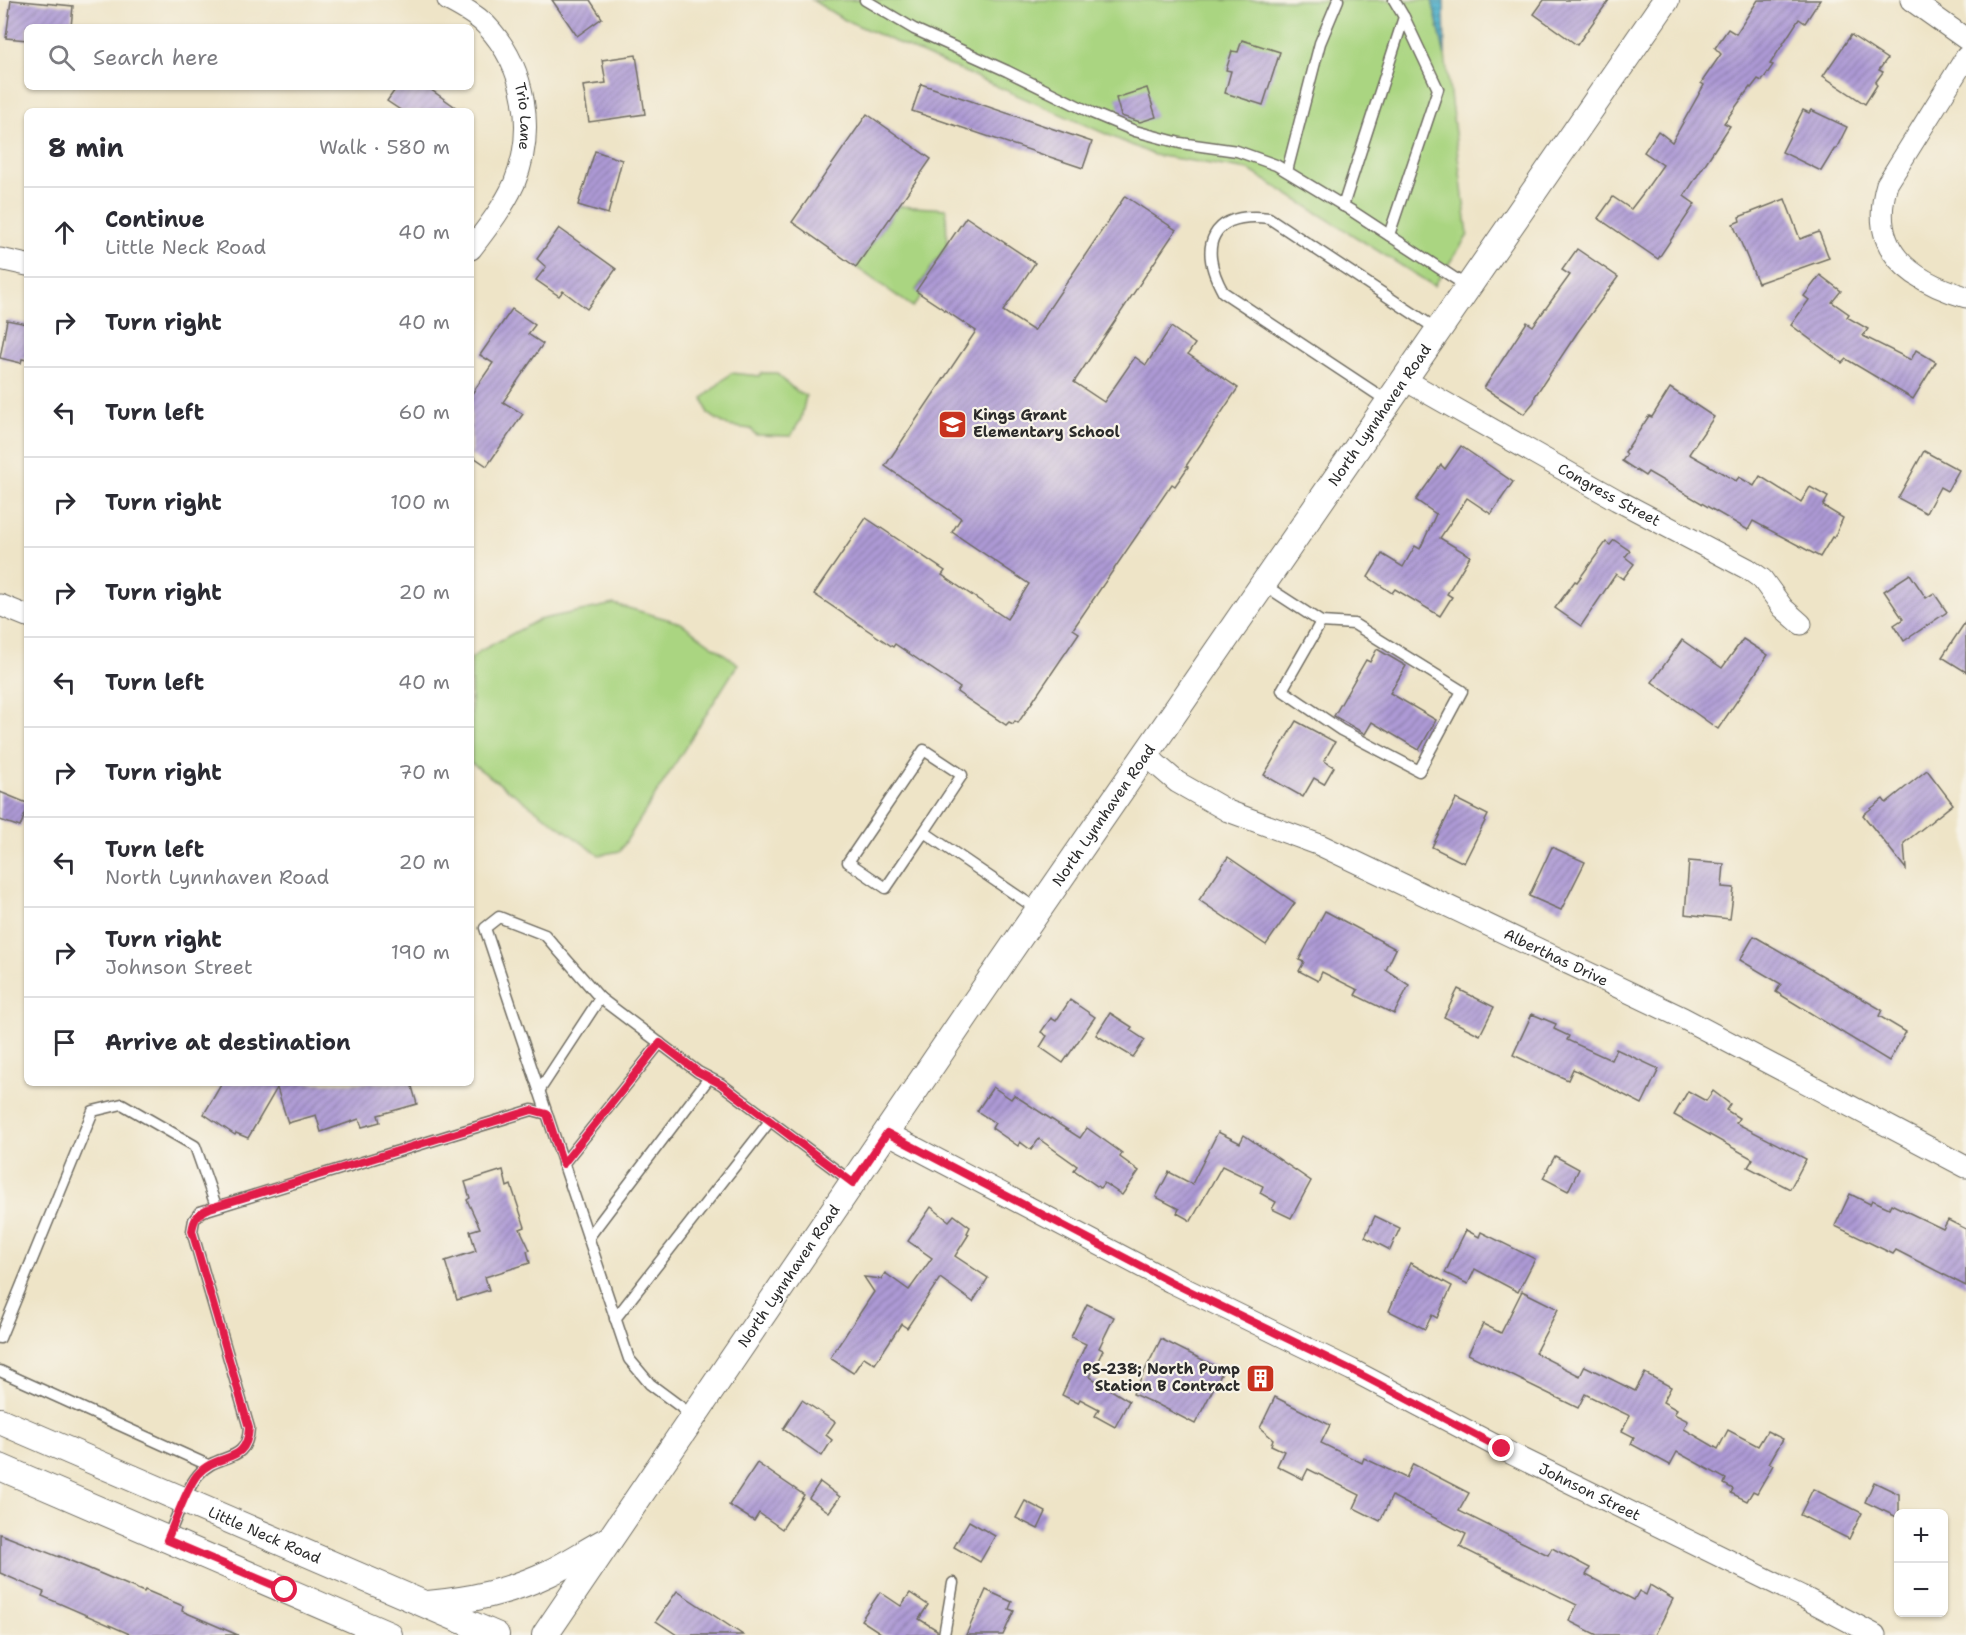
<!DOCTYPE html>
<meta charset="utf-8">
<style>
:root{--surface:#fff;--page:#f7f7f7;--text:#2b2b33;--muted:#7c7c81;--line:#e1e1e2}
body{margin:0;font-family:"Shantell Sans",sans-serif;background:var(--page);color:var(--text)}
.controls{position:absolute;right:18px;bottom:18px;display:grid;overflow:hidden;border-radius:9px;box-shadow:0 2px 4px #0004}
.controls button{width:54px;height:54px;display:grid;place-items:center;padding:0;border:0;border-bottom:2px solid var(--line);background:var(--surface);color:var(--text);font:30px sans-serif}
.stop{position:absolute;width:18px;height:18px;margin:-14px;border:4px solid #e11d48;border-radius:50%;background:#fff}
.stop.end{background:#e11d48;border-color:#fff;box-shadow:0 2px 6px #0008}
.list{margin:0;padding:0;list-style:none}
h2{display:flex;justify-content:space-between;align-items:center;height:78px;margin:0;padding:0 24px;font-size:26px}
h2 small{font-size:20px;font-weight:400;color:var(--muted)}
.list li{display:grid;grid-template-columns:39px 1fr auto;gap:18px;align-items:center;box-sizing:border-box;height:90px;padding:0 24px;border-top:2px solid var(--line)}
.list b{display:block;font-size:22px;white-space:nowrap}
.list p{margin:0;font-size:20px;white-space:nowrap;color:var(--muted)}
.list em{font-size:20px;font-style:normal;color:var(--muted)}
.icon{flex:none;width:33px;height:33px;fill:none;stroke:currentColor;stroke-width:2;stroke-linecap:round;stroke-linejoin:round}
.map{position:relative;flex:none;width:1966px;height:1635px;overflow:hidden}
.search{position:absolute;background:var(--surface);box-shadow:0 2px 4px #0004;left:24px;top:24px;width:450px;height:66px;display:flex;align-items:center;gap:15px;box-sizing:border-box;padding:0 21px;border-radius:9px;color:var(--muted);font-size:22px}
.panel{position:absolute;background:var(--surface);box-shadow:0 2px 4px #0004;left:24px;top:108px;width:450px;height:978px;border-radius:9px}
.map>svg:first-child{display:block}
.green{fill:#aad581;stroke:#6a8056;stroke-width:1.5}
.water{fill:url(#water-rules);stroke:#3a6c7a;stroke-width:1.5}
.building{fill:url(#building-hatch)}
.lines{fill:none;stroke-linecap:round;stroke-linejoin:round}
.service-casing{stroke:#6f6c62;stroke-width:13}
.minor-casing{stroke:#6f6c62;stroke-width:23}
.tertiary-casing{stroke:#6f6c62;stroke-width:28}
.service{stroke:#fff;stroke-width:10}
.minor{stroke:#fff;stroke-width:21}
.tertiary{stroke:#fff;stroke-width:26}
.route{stroke:#e11d48;stroke-width:8}
.labels{text-anchor:middle;stroke-width:4.5;stroke-linejoin:round;paint-order:stroke}
.street-label{font-size:15px;fill:#2b2b2b;stroke:#f7f3e8}
.poi-label{font-size:15px;font-weight:bold;fill:#2b2b2b;stroke:#f7f3e8;text-anchor:start}
</style>
<div class="map">
<svg width="1966" height="1635" viewBox="0 0 1966 1635">
<defs>
<pattern id="water-rules" width="6" height="5" patternUnits="userSpaceOnUse" patternTransform="scale(1.5)"><rect width="6" height="5" fill="#4aaeca"/><path d="M0 2.5h6" fill="none" stroke="#3e8ea4"/></pattern>
<pattern id="building-hatch" width="6" height="6" patternUnits="userSpaceOnUse" patternTransform="scale(1.5)"><rect width="6" height="6" fill="#ad9ad5"/><path d="M-1 1l2-2M0 6l6-6M5 7l2-2" fill="none" stroke="#8d7ead"/></pattern>
</defs>
<rect width="100%" height="100%" fill="#f7f3e8"/>
<filter id="ink" filterUnits="userSpaceOnUse"><feTurbulence type="fractalNoise" baseFrequency=".0167" numOctaves="2"/><feDisplacementMap in="SourceGraphic" scale="12" xChannelSelector="R" yChannelSelector="G"/><feConvolveMatrix kernelMatrix="1 2 1 2 8 2 1 2 1" color-interpolation-filters="sRGB"/></filter>
<filter id="wash" filterUnits="userSpaceOnUse"><feTurbulence type="fractalNoise" baseFrequency=".008" numOctaves="4" result="noise"/><feDisplacementMap in="SourceGraphic" scale="24" xChannelSelector="R" yChannelSelector="G"/><feGaussianBlur stdDeviation="1.35" result="paint"/><feColorMatrix in="noise" values="0 0 0 0 0 0 0 0 0 0 0 0 0 0 0 0 0 1.4 0 .05"/><feComposite in="paint" operator="in"/></filter>
<g filter="url(#wash)">
<rect width="100%" height="100%" fill="#eee4c7"/>
<!-- green -->
<g class="green">
<path d="M812 0H1432L1445 55 1468 235 1434 286 1249 170 1154 155 843 19Z"/>
<path d="M898 206 946 209 947 245 916 290 922 295 913 307 856 267Z"/>
<path d="M731 373 759 376 761 373H776L796 391 806 396 801 419 791 436 756 435 751 429 728 426 708 414 703 398Z"/>
<path d="M614 604 681 623 738 664 620 851 599 855 471 763V659L480 651 538 620Z"/>
</g>
<!-- water -->
<path class="water" d="M1432 0H1444L1445 55Z"/>
<g id="blocks">
<!-- building -->
<g class="building">
<path d="M11 0 73 6 71 27H27V40L6 38Z"/>
<path d="M552 0H590L602 18 577 36Z"/>
<path d="M1544 0H1609L1577 45 1534 14Z"/>
<path d="M1758 0H1820L1805 23 1799 19 1770 64 1773 65 1762 81 1758 79 1751 88 1750 87 1724 123 1730 126 1684 196 1695 204 1658 259 1598 218 1613 197 1631 209 1644 192 1663 165 1644 152 1658 131 1672 142 1704 85 1701 83 1721 54 1715 48 1728 29 1736 34Z"/>
<path d="M1851 35 1887 59 1879 70 1883 72 1875 83 1877 85 1865 104 1823 76Z"/>
<path d="M1242 40 1280 52 1263 105 1225 93 1231 71 1226 70 1232 51 1238 52Z"/>
<path d="M636 55 645 114 589 122 583 86 606 83 602 60Z"/>
<path d="M921 84 1092 142 1083 168 912 111Z"/>
<path d="M397 87H427L461 111H402L387 101Z"/>
<path d="M1147 88 1156 117 1140 122 1121 116 1116 98Z"/>
<path d="M1803 110 1809 113 1811 110 1847 127 1836 149 1835 148 1821 171 1782 152Z"/>
<path d="M867 114 931 159 856 267 792 222Z"/>
<path d="M595 151 622 160 608 214 578 205Z"/>
<path d="M1125 196 1176 230 1074 382 1104 402 1135 357 1146 365 1171 327 1195 344 1188 354 1238 388 1186 466 1188 467 1175 486 1172 484 1073 629 1079 633 1018 723 1015 721 1013 724 1009 722 1006 725 957 692 960 688 895 644 893 647 814 594 866 518 945 571 942 575 1007 619 1029 584 952 532 961 518 885 466 976 331 916 291 966 217 1035 263 1003 311 1034 331Z"/>
<path d="M1785 199 1800 239 1819 232 1829 258 1758 283 1733 224 1740 221 1739 217Z"/>
<path d="M559 228 616 269 587 309 563 291 559 296 536 280 546 267 537 259Z"/>
<path d="M1577 249 1618 277 1577 333 1535 396 1534 402 1524 414 1484 388 1527 322 1533 326 1570 275 1562 270Z"/>
<path d="M1820 275 1841 291 1832 302 1849 314 1847 317 1868 329 1863 336 1911 360 1916 350 1936 362 1913 399 1846 359 1842 363 1791 325 1809 300 1804 296Z"/>
<path d="M512 309 535 325 528 334 543 344 503 402 523 414 487 466 471 455V395L493 363 480 355Z"/>
<path d="M7 320 27 324V360L22 359 21 363 0 358Z"/>
<path d="M1670 388 1714 417 1689 454 1736 481 1739 477 1754 486 1760 476 1801 502 1810 487 1828 497 1823 506 1843 518 1834 538 1832 537 1820 557 1753 521 1748 530 1648 472 1645 476 1622 461 1627 454 1625 452 1649 416 1652 417Z"/>
<path d="M1461 446 1513 482 1491 514 1467 498 1440 538 1470 556 1447 594 1452 597 1440 616 1395 589 1392 593 1368 577 1382 554 1403 567 1415 546 1420 549 1436 514 1416 500 1441 465 1445 469Z"/>
<path d="M1924 451 1959 470 1947 491 1940 487 1926 513 1898 498Z"/>
<path d="M1614 540 1630 551 1625 557 1634 564 1623 579 1616 574 1581 626 1555 608 1575 581 1577 582 1606 542 1610 545Z"/>
<path d="M1910 574 1926 598 1934 593 1947 612 1904 641 1894 625 1903 619 1884 591Z"/>
<path d="M1966 621V672L1942 657Z"/>
<path d="M1743 639 1768 655 1718 729 1652 682 1682 640 1722 668Z"/>
<path d="M1377 649 1406 666 1390 693 1436 720 1419 750 1372 722 1365 734 1334 716 1366 660 1370 662Z"/>
<path d="M1296 721 1335 742 1324 761 1334 767 1324 784 1314 778 1303 797 1264 775Z"/>
<path d="M1927 770 1953 804 1904 843 1906 869 1863 815 1883 799 1886 803Z"/>
<path d="M0 792 27 803V809L20 827 0 820Z"/>
<path d="M1456 799 1488 815 1464 863 1432 847Z"/>
<path d="M1552 847 1585 862 1561 910 1529 896Z"/>
<path d="M1228 857 1295 903 1266 945 1199 900Z"/>
<path d="M1689 861 1724 864 1722 887 1734 888 1730 919 1685 914Z"/>
<path d="M1325 911 1396 949 1386 970 1409 985 1394 1014 1355 995 1358 990 1322 972 1318 981 1299 971 1304 962 1299 960Z"/>
<path d="M1754 936 1882 1010 1879 1016 1906 1032 1889 1061 1776 992 1781 984 1740 960Z"/>
<path d="M1458 989 1494 1007 1480 1035 1444 1017Z"/>
<path d="M1070 1000 1095 1017 1063 1063 1040 1047 1047 1036 1041 1032 1051 1018 1056 1021Z"/>
<path d="M1110 1013 1132 1027 1130 1030 1145 1040 1133 1057 1096 1035Z"/>
<path d="M1532 1014 1556 1024 1554 1029 1569 1036 1567 1040 1611 1060 1616 1049 1659 1069 1642 1104 1573 1069 1568 1080 1513 1055Z"/>
<path d="M222 1083H411L417 1104 378 1115 380 1122 362 1127 359 1119 321 1132 316 1115 288 1123 277 1088 248 1138 236 1133 235 1135 204 1114Z"/>
<path d="M993 1087 1011 1099 1014 1095 1080 1138 1087 1128 1122 1153 1120 1157 1139 1171 1122 1195 1104 1183 1100 1188 1074 1170 1077 1166 1039 1139 1031 1150 1020 1142 1018 1146 992 1128 995 1123 977 1111Z"/>
<path d="M1688 1091 1706 1101 1713 1091 1730 1104 1726 1110 1739 1118 1736 1123 1806 1159 1790 1189 1748 1167 1753 1159 1674 1115Z"/>
<path d="M1218 1132 1240 1143 1244 1135 1311 1181 1291 1218 1272 1209 1276 1202 1260 1193 1263 1186 1222 1166 1191 1221 1177 1213 1179 1209 1156 1197 1169 1172 1192 1184Z"/>
<path d="M1555 1156 1579 1169 1568 1191 1543 1178Z"/>
<path d="M503 1170 507 1187 511 1185 525 1227 520 1229 530 1250 527 1251 530 1263 485 1277 489 1290 457 1300 445 1261 476 1251 470 1231 480 1228 467 1200 470 1198 465 1182Z"/>
<path d="M1850 1194 1870 1204 1872 1200 1889 1208 1891 1204 1943 1229 1948 1220 1966 1229V1286L1896 1250 1893 1254 1835 1226Z"/>
<path d="M931 1207 949 1221 954 1215 970 1227 967 1233 969 1234 955 1256 988 1278 973 1302 940 1278 907 1328 901 1324 875 1364 864 1357 853 1373 830 1358 874 1292 864 1277 881 1279 885 1273 909 1290 932 1258 908 1241Z"/>
<path d="M1375 1216 1400 1228 1390 1250 1365 1237Z"/>
<path d="M1466 1230 1479 1237 1481 1232 1535 1259 1518 1292 1475 1269 1468 1284 1445 1273Z"/>
<path d="M1410 1263 1452 1286 1437 1318 1432 1315 1425 1329 1389 1311Z"/>
<path d="M1522 1291 1558 1309 1535 1353 1580 1376 1585 1366 1635 1391 1645 1373 1671 1387 1663 1402 1677 1410 1674 1414 1688 1421 1684 1429 1718 1449 1728 1430 1758 1446 1767 1431 1783 1439 1769 1463 1773 1465 1757 1493 1753 1491 1747 1501 1731 1493 1733 1489 1724 1484 1726 1479 1677 1452 1670 1465 1631 1444 1634 1437 1622 1431 1630 1416 1585 1394 1578 1408 1468 1354 1483 1324 1501 1333Z"/>
<path d="M1087 1304 1114 1317 1099 1348 1103 1350 1090 1377 1129 1401 1115 1427 1095 1416 1099 1409 1080 1399 1078 1403 1062 1395 1086 1344 1071 1337Z"/>
<path d="M1161 1339 1223 1370 1195 1424 1153 1402V1403L1133 1394Z"/>
<path d="M1275 1397 1330 1425 1321 1443 1362 1463 1364 1458 1406 1478 1413 1464 1469 1493 1459 1511 1548 1555 1552 1548 1590 1568 1586 1575 1634 1600 1639 1591 1646 1595 1650 1585 1673 1599 1655 1635H1597L1569 1621 1577 1605 1460 1547 1466 1534 1392 1496 1380 1521 1354 1508 1360 1495 1308 1469 1303 1479 1277 1466 1284 1451 1271 1445 1273 1439 1260 1428Z"/>
<path d="M802 1400 835 1422 826 1435 832 1440 822 1456 783 1429Z"/>
<path d="M757 1463 804 1495 782 1529 759 1513 754 1521 729 1505Z"/>
<path d="M820 1482 840 1497 829 1512 809 1498Z"/>
<path d="M1874 1482 1899 1494V1518L1865 1502Z"/>
<path d="M1813 1489 1862 1513 1849 1539 1800 1515Z"/>
<path d="M1025 1501 1046 1512 1038 1529 1016 1518Z"/>
<path d="M969 1521 995 1536 980 1562 954 1547Z"/>
<path d="M0 1534 59 1557V1556L144 1592 145 1590 183 1606 182 1611 238 1635H132L42 1596 44 1592 0 1573Z"/>
<path d="M986 1590 1012 1602 1009 1609 1014 1611 1003 1635H966Z"/>
<path d="M677 1591 743 1635H677L656 1621Z"/>
<path d="M880 1592 901 1606 910 1593 928 1605 919 1619 937 1630V1635H884L861 1620Z"/>
</g>
</g>
</g>
<g filter="url(#ink)">
<use href="#blocks" fill-opacity="0" stroke="#6f6c62" stroke-width="1.5"/>
<g class="lines">
<defs>
<g id="service">
<path d="M865 0 914 29 1007 71 1092 113 1135 131 1180 143 1237 151 1276 165 1352 211 1468 287"/>
<path d="M1287 171 1320 43 1338 0"/>
<path d="M1343 206 1404 17 1394 0"/>
<path d="M1389 235 1438 89 1404 17"/>
<path d="M1389 402 1223 292C1197 245 1212 211 1269 218L1438 330"/>
<path d="M1264 585 1321 622 1354 624 1462 691 1419 771 1341 730 1282 690 1321 622"/>
<path d="M924 832 962 775 924 750 848 862 886 888 924 832 1038 910"/>
<path d="M539 1091 600 998"/>
<path d="M547 1114 485 928 499 917 545 935 600 998 698 1072 721 1084 853 1183"/>
<path d="M563 1164 660 1043"/>
<path d="M588 1238 709 1078"/>
<path d="M615 1319 770 1121"/>
<path d="M0 1338 93 1111 122 1104 195 1146 216 1206"/>
<path d="M0 1371 208 1465"/>
<path d="M167 1539C175 1522 186 1489 198 1475 217 1451 247 1466 249 1428L192 1231 194 1220 200 1212 532 1110 547 1114 629 1359 650 1384 693 1416"/>
<path d="M944 1635 953 1583"/>
</g>
<g id="minor">
<path id="s1" d="M448 0C461 7 475 14 486 25 526 67 536 131 514 184 503 208 487 228 471 249"/>
<path d="M1911 0 1966 39"/>
<path d="M1966 57 1887 184C1868 249 1908 280 1966 297"/>
<path d="M0 259 27 265"/>
<path id="s2" d="M1405 380 1617 500 1748 569 1762 579 1783 608 1801 624"/>
<path d="M0 605 27 616"/>
<path id="s3" d="M1147 753 1156 764 1177 782 1228 811 1320 845 1683 1018 1966 1167"/>
<path id="s4" d="M887 1133 1171 1282 1352 1370 1502 1449 1801 1596 1875 1635"/>
</g>
<g id="tertiary">
<path id="s5" d="M0 1421 496 1635"/>
<path d="M0 1467 389 1635"/>
<path d="M428 1604C471 1600 509 1592 549 1573 568 1564 587 1551 606 1541"/>
<path id="s6" d="M545 1635 975 1002 1666 0"/>
</g>
</defs>
<!-- service casing -->
<use href="#service" class="service-casing"/>
<!-- minor casing -->
<use href="#minor" class="minor-casing"/>
<!-- tertiary casing -->
<use href="#tertiary" class="tertiary-casing"/>
<!-- service -->
<use href="#service" class="service"/>
<!-- minor -->
<use href="#minor" class="minor"/>
<!-- tertiary -->
<use href="#tertiary" class="tertiary"/>
</g>
</g>
<g class="lines" filter="url(#ink)">
<!-- route -->
<path class="route" d="M285 1590 167 1540C175 1522 186 1489 197 1475 217 1451 247 1466 249 1428L192 1231C194 1218 198 1213 210 1208L532 1110 547 1114 563 1164 660 1043 698 1072 721 1084 853 1183 887 1133 1171 1282 1352 1370 1502 1449"/>
</g>
<!-- icons -->
<defs>
<symbol id="school-square" viewBox="-11 -11 22 22"><rect x="-9" y="-9" width="18" height="18" rx="4" fill="#c8321e" stroke="#f7f3e8"/><path d="M0-5L7-2L0 1L-7-2ZM-4 1L0 2.5L4 1V4Q0 6-4 4Z" fill="#fff"/></symbol>
<symbol id="building-square" viewBox="-11 -11 22 22"><rect x="-9" y="-9" width="18" height="18" rx="4" fill="#c8321e" stroke="#f7f3e8"/><path d="M-4-6H4V6H1V3H-1V6H-4ZM-2.5-4.3h1.7v1.8h-1.7ZM.8-4.3h1.7v1.8H.8ZM-2.5-1h1.7V.8h-1.7ZM.8-1h1.7V.8H.8Z" fill="#fff"/></symbol>
</defs>
<g fill-rule="evenodd">
<use href="#school-square" x="936" y="408" width="33" height="33"/>
<use href="#building-square" x="1244" y="1362" width="33" height="33"/>
</g>
<g class="labels">
<!-- street labels -->
<g class="street-label">
<text dy="5" stroke="none"><textPath href="#s1" startOffset="147">Trio Lane</textPath></text>
<text dy="5" stroke="none"><textPath href="#s6" startOffset="1478">North Lynnhaven Road</textPath></text>
<text dy="5" stroke="none"><textPath href="#s2" startOffset="234">Congress Street</textPath></text>
<text dy="5" stroke="none"><textPath href="#s6" startOffset="992">North Lynnhaven Road</textPath></text>
<text dy="5" stroke="none"><textPath href="#s3" startOffset="460">Alberthas Drive</textPath></text>
<text dy="5" stroke="none"><textPath href="#s6" startOffset="434">North Lynnhaven Road</textPath></text>
<text dy="5" stroke="none"><textPath href="#s4" startOffset="789">Johnson Street</textPath></text>
<text dy="5" stroke="none"><textPath href="#s5" startOffset="288">Little Neck Road</textPath></text>
</g>
<!-- poi labels -->
<g class="poi-label">
<text x="973" y="420">Kings Grant<tspan x="973" dy="17">Elementary School</tspan></text>
<text x="1240" y="1374" text-anchor="end">PS-238; North Pump<tspan x="1240" dy="17">Station B Contract</tspan></text>
</g>
</g>
</svg>
<div class="controls">
<button>+</button>
<button>−</button>
</div>
<div class="stop" style="left:285px;top:1590px"></div>
<div class="stop end" style="left:1502px;top:1449px"></div>
<div class="search"><svg class="icon" aria-label="search" viewBox="0 0 24 24"><circle cx="10" cy="10" r="6"/><path d="M15 15l6 6"/></svg>Search here</div>
<section class="panel">
<h2>8 min<small>Walk · 580 m</small></h2>
<ul class="list">
<li><svg class="icon" aria-label="ahead" viewBox="0 0 24 24"><path d="M12 20V5M6 11l6-6 6 6"/></svg><div><b>Continue</b><p>Little Neck Road</p></div><em>40 m</em></li>
<li><svg class="icon" aria-label="right" viewBox="0 0 24 24"><path d="M7 20v-9h11M14 6l5 5-5 5"/></svg><div><b>Turn right</b></div><em>40 m</em></li>
<li><svg class="icon" aria-label="left" viewBox="0 0 24 24"><path d="M17 20v-9H6M10 6l-5 5 5 5"/></svg><div><b>Turn left</b></div><em>60 m</em></li>
<li><svg class="icon" aria-label="right" viewBox="0 0 24 24"><path d="M7 20v-9h11M14 6l5 5-5 5"/></svg><div><b>Turn right</b></div><em>100 m</em></li>
<li><svg class="icon" aria-label="right" viewBox="0 0 24 24"><path d="M7 20v-9h11M14 6l5 5-5 5"/></svg><div><b>Turn right</b></div><em>20 m</em></li>
<li><svg class="icon" aria-label="left" viewBox="0 0 24 24"><path d="M17 20v-9H6M10 6l-5 5 5 5"/></svg><div><b>Turn left</b></div><em>40 m</em></li>
<li><svg class="icon" aria-label="right" viewBox="0 0 24 24"><path d="M7 20v-9h11M14 6l5 5-5 5"/></svg><div><b>Turn right</b></div><em>70 m</em></li>
<li><svg class="icon" aria-label="left" viewBox="0 0 24 24"><path d="M17 20v-9H6M10 6l-5 5 5 5"/></svg><div><b>Turn left</b><p>North Lynnhaven Road</p></div><em>20 m</em></li>
<li><svg class="icon" aria-label="right" viewBox="0 0 24 24"><path d="M7 20v-9h11M14 6l5 5-5 5"/></svg><div><b>Turn right</b><p>Johnson Street</p></div><em>190 m</em></li>
<li><svg class="icon" aria-label="arrive" viewBox="0 0 24 24"><path d="M6 21V4h12l-3 4 3 4H6"/></svg><div><b>Arrive at destination</b></div></li>
</ul>
</section>
</div>
